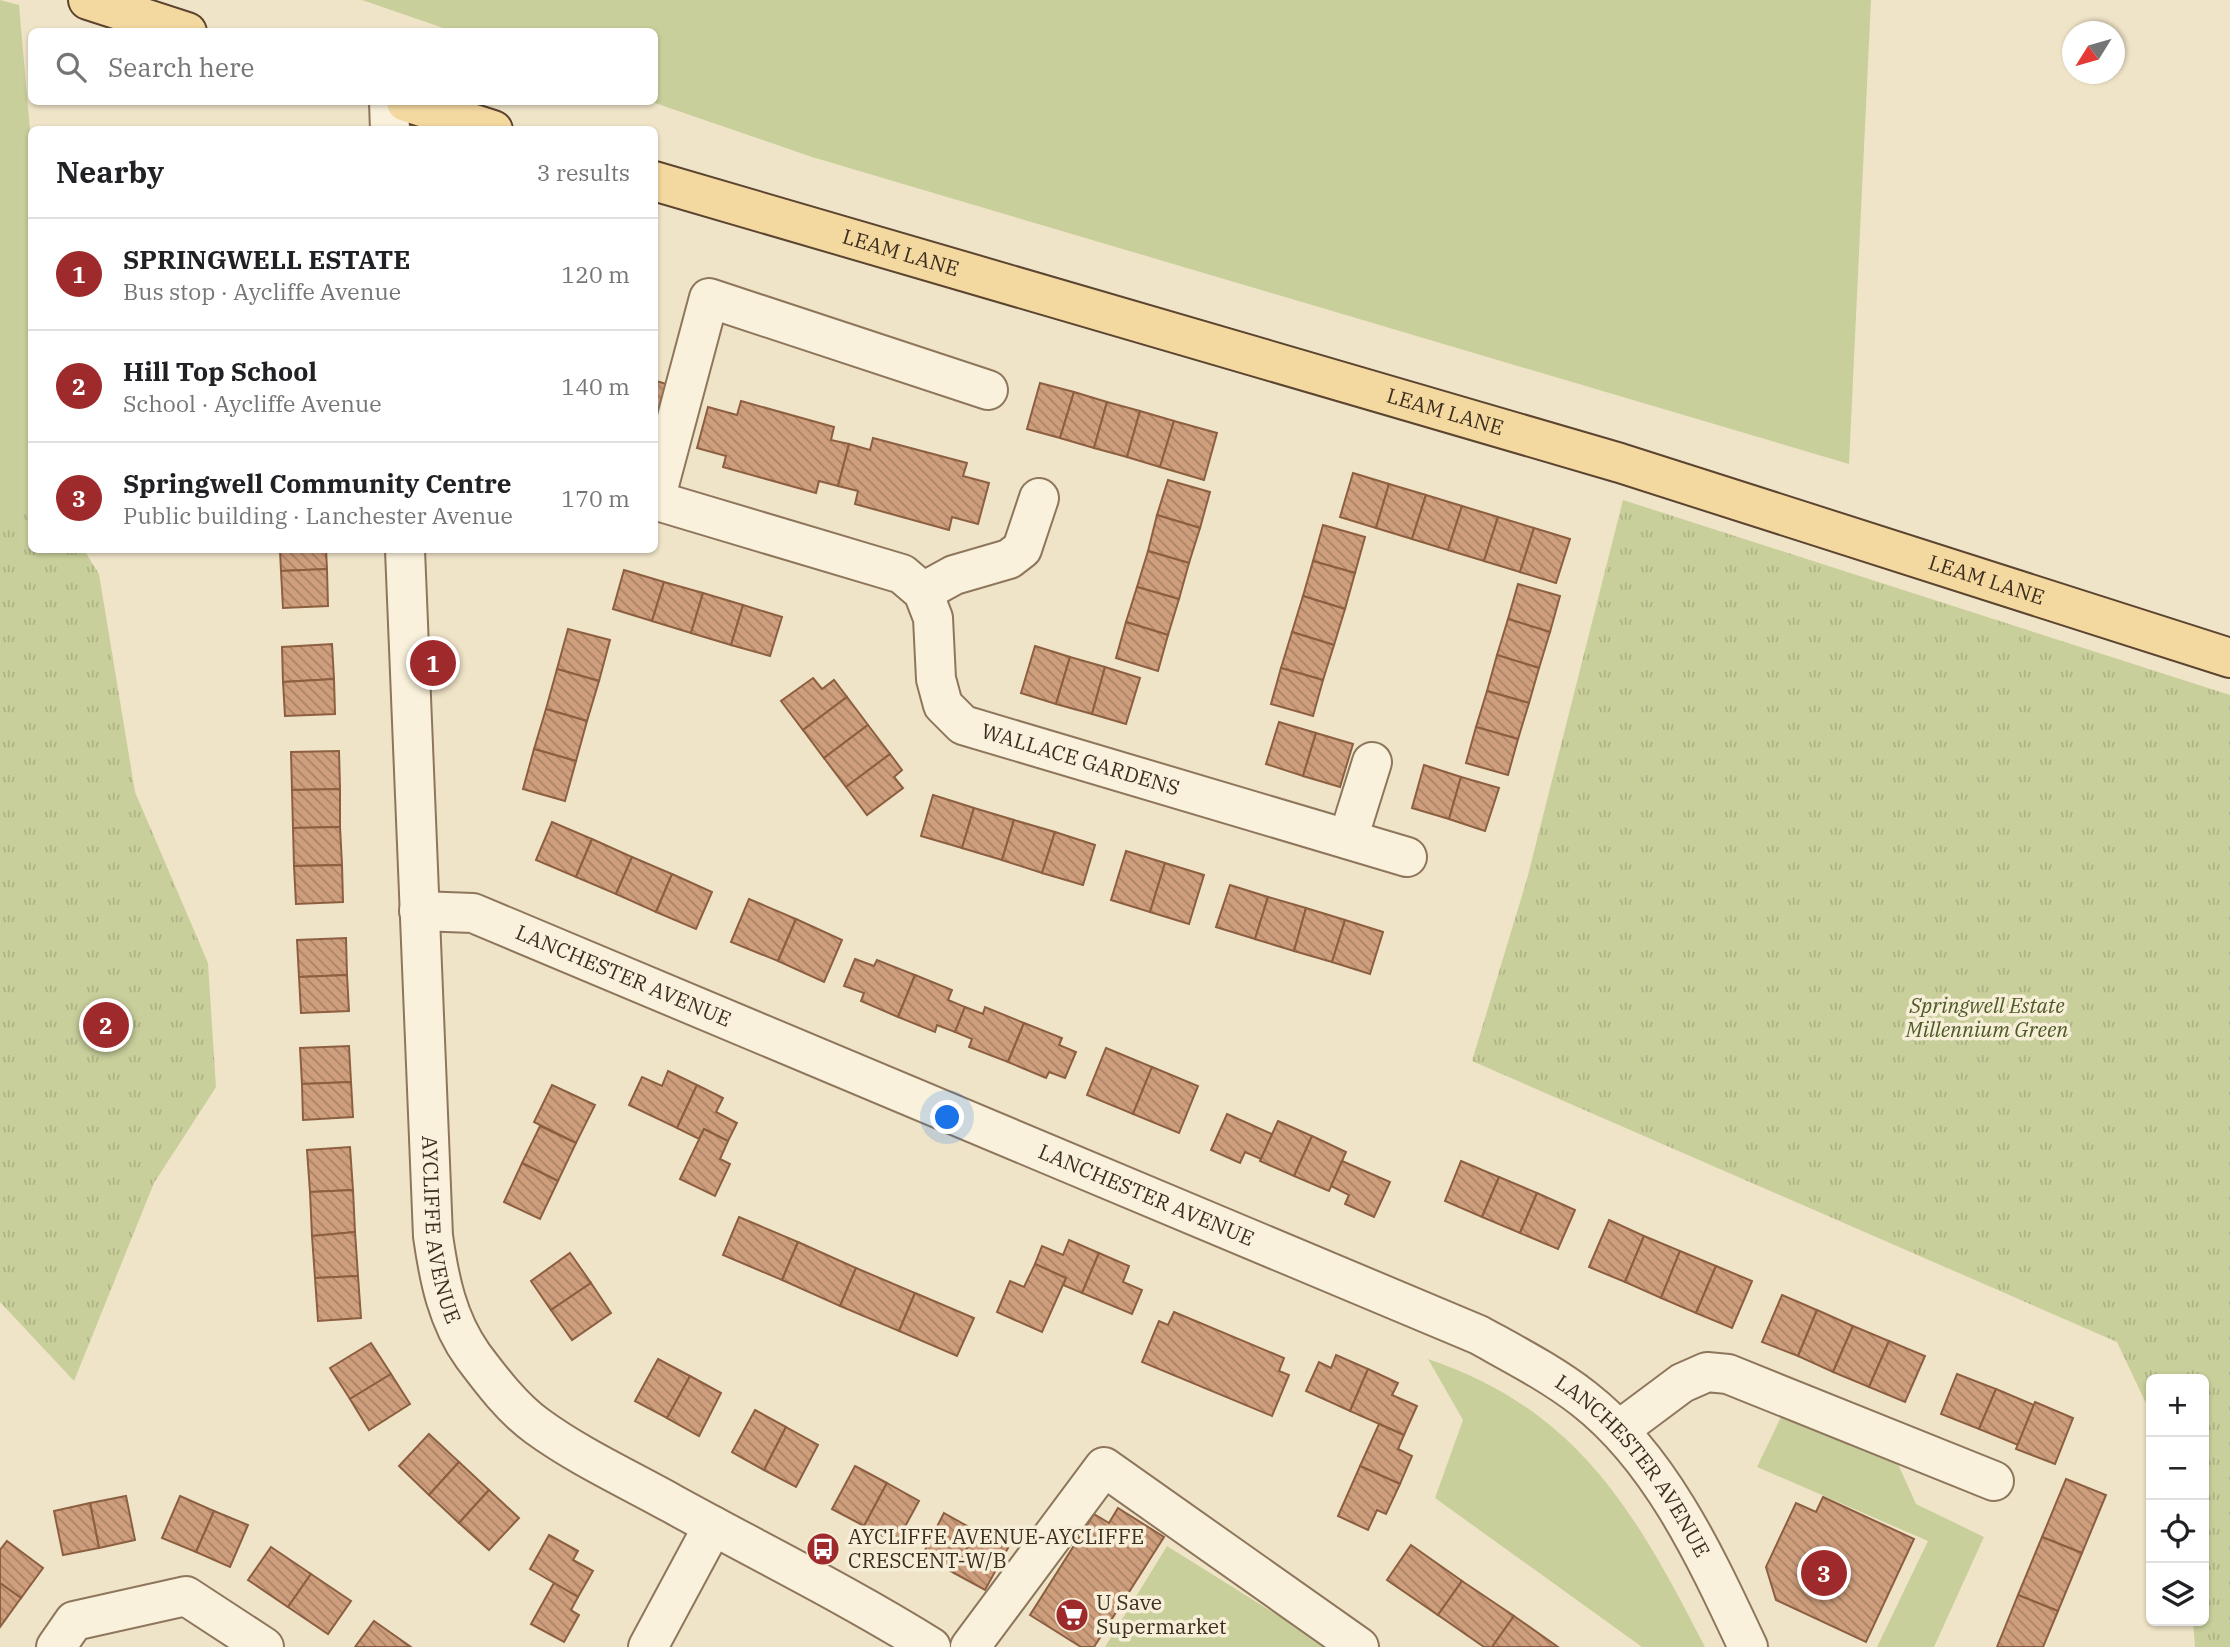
<!DOCTYPE html>
<meta charset="utf-8">
<style>
:root{--surface:#fff;--page:#f6f6f6;--text:#202124;--muted:#757577;--line:#e0e0e0;--accent:#9e2a2b}
body{margin:0;font-family:"IBM Plex Serif",serif;background:var(--page);color:var(--text)}
.controls{position:absolute;right:21px;bottom:21px;display:grid;overflow:hidden;border-radius:10px;box-shadow:0 2px 5px #0004}
.controls button{width:63px;height:63px;display:grid;place-items:center;padding:0;border:0;border-bottom:2px solid var(--line);background:var(--surface);color:var(--text);font:35px sans-serif}
.compass{position:absolute;left:2062px;top:21px;width:63px;height:63px;border-radius:50%;background:var(--surface);box-shadow:0 2px 5px #0004;rotate:233deg}
.you{position:absolute;left:948px;top:1118px;width:24px;height:24px;margin:-18px;border:5px solid #fff;border-radius:50%;background:#1a73e8;box-shadow:0 0 0 10px #1a73e833}
.badge{display:grid;place-items:center;width:46px;height:46px;border-radius:50%;background:var(--accent);color:#fff;font-size:23px;font-weight:700}
.pin{position:absolute;translate:-50% -50%;border:4px solid #fff;box-shadow:0 2px 7px #0006}
.list{margin:0;padding:0;list-style:none}
h2{display:flex;justify-content:space-between;align-items:center;height:91px;margin:0;padding:0 28px;font-size:30px}
h2 small{font-size:23px;font-weight:400;color:var(--muted)}
.list li{display:grid;grid-template-columns:46px 1fr auto;gap:21px;align-items:center;box-sizing:border-box;height:112px;padding:0 28px;border-top:2px solid var(--line)}
.list b{display:block;font-size:26px;white-space:nowrap}
.list p{margin:0;font-size:23px;white-space:nowrap;color:var(--muted)}
.list em{font-size:23px;font-style:normal;color:var(--muted)}
.icon{flex:none;width:38px;height:38px;fill:none;stroke:currentColor;stroke-width:2;stroke-linecap:round;stroke-linejoin:round}
.map{position:relative;flex:none;width:2230px;height:1647px;overflow:hidden}
.search{position:absolute;background:var(--surface);box-shadow:0 2px 5px #0004;left:28px;top:28px;width:630px;height:77px;display:flex;align-items:center;gap:18px;box-sizing:border-box;padding:0 24px;border-radius:10px;color:var(--muted);font-size:26px}
.panel{position:absolute;background:var(--surface);box-shadow:0 2px 5px #0004;left:28px;top:126px;width:630px;height:427px;border-radius:10px}
.map>svg:first-child{display:block}
.grass{fill:#c9cf9b}
.park{fill:url(#park-tufts)}
.building{fill:url(#building-back-hatch);stroke:#8d5f41;stroke-width:2}
.lines{fill:none;stroke-linecap:round;stroke-linejoin:round}
.minor-casing{stroke:#8d765c;stroke-width:42}
.major-casing{stroke:#5b4430;stroke-width:42}
.minor{stroke:#faf1dc;stroke-width:38}
.major{stroke:#f3d9a0;stroke-width:38}
.labels{text-anchor:middle;stroke-width:7;stroke-linejoin:round;paint-order:stroke}
.street-label{font-size:21px;fill:#3d2e20;stroke:#f7eed8}
.park-label{font-size:21px;font-style:italic;fill:#4d5a26;stroke:#f7eed8}
.poi-label{font-size:21px;fill:#3d2e20;stroke:#f7eed8;text-anchor:start}
</style>
<div class="map">
<svg width="2230" height="1647" viewBox="0 0 2230 1647">
<defs>
<pattern id="park-tufts" width="24" height="20" patternUnits="userSpaceOnUse" patternTransform="scale(1.75)"><rect width="24" height="20" fill="#c9cf9b"/><path d="M3 7l-1-3M5 7V3M7 7l1-3M15 17l-1-3M17 17v-4M19 17l1-3" fill="none" stroke="#aeb285"/></pattern>
<pattern id="building-back-hatch" width="6" height="6" patternUnits="userSpaceOnUse" patternTransform="scale(1.75)"><rect width="6" height="6" fill="#cf9f7d"/><path d="M-1 5l2 2M0 0l6 6M5-1l2 2" fill="none" stroke="#a98266"/></pattern>
</defs>
<rect width="100%" height="100%" fill="#f0e4c8"/>
<!-- grass -->
<g class="grass">
<path d="M0 0 19 5 31 141 32 511 0 517Z"/>
<path d="M362 0H1871L1849 464 812 157 652 102 654 32 452 31Z"/>
<path d="M1428 1359C1579 1410 1636 1513 1705 1647H1642L1435 1498 1463 1420Z"/>
<path d="M1782 1415 1898 1464 1916 1504 1984 1537 1934 1647H1877L1928 1541 1757 1467Z"/>
<path d="M1167 1546 1328 1647H1105Z"/>
</g>
<!-- park -->
<g class="park">
<path d="M1623 500 2230 695V1647H2195L2193 1621H2204V1379H2151V1414L2117 1342 1472 1061 1527 879Z"/>
<path d="M27 509 31 511 32 550H84L99 574 135 792 208 963 216 1087 154 1183 74 1381 0 1302V517Z"/>
</g>
<!-- building -->
<g class="building">
<path d="M654 375 656 381 673 386 654 433Z"/>
<path d="M1040 383 1074 392 1060 438 1027 429Z"/>
<path d="M1074 392 1107 402 1094 448 1060 438Z"/>
<path d="M741 401 834 427 831 440 849 444 838 486 819 481 816 493 723 467 726 456 697 448 708 407 737 415Z"/>
<path d="M1107 402 1140 411 1127 457 1094 448Z"/>
<path d="M1140 411 1174 421 1160 467 1127 457Z"/>
<path d="M1174 421 1217 433 1204 480 1160 467Z"/>
<path d="M873 438 967 463 963 476 989 483 978 524 952 517 949 530 855 504 858 491 838 486 849 444 870 450Z"/>
<path d="M1353 473 1389 484 1376 528 1340 517Z"/>
<path d="M1168 480 1210 492 1200 528 1157 515Z"/>
<path d="M1389 484 1426 495 1412 539 1376 528Z"/>
<path d="M1426 495 1462 506 1448 550 1412 539Z"/>
<path d="M1462 506 1498 517 1484 561 1448 550Z"/>
<path d="M1157 515 1200 528 1189 563 1148 551Z"/>
<path d="M1498 517 1534 528 1520 572 1484 561Z"/>
<path d="M1323 525 1365 537 1355 573 1313 561Z"/>
<path d="M1534 528 1570 539 1556 583 1520 572Z"/>
<path d="M280 550H326L327 569 281 571Z"/>
<path d="M1148 551 1189 563 1179 599 1137 587Z"/>
<path d="M1313 561 1355 573 1345 609 1303 596Z"/>
<path d="M327 569 328 606 283 608 281 571Z"/>
<path d="M624 570 664 582 652 621 613 609Z"/>
<path d="M664 582 703 593 691 633 652 621Z"/>
<path d="M1518 584 1560 596 1550 632 1508 619Z"/>
<path d="M1137 587 1179 599 1168 635 1126 622Z"/>
<path d="M703 593 743 605 731 645 691 633Z"/>
<path d="M1303 596 1345 609 1334 645 1292 632Z"/>
<path d="M743 605 782 617 770 656 731 645Z"/>
<path d="M1508 619 1550 632 1539 668 1497 655Z"/>
<path d="M1126 622 1168 635 1158 671 1116 658Z"/>
<path d="M568 629 610 640 599 681 557 669Z"/>
<path d="M1292 632 1334 645 1323 680 1281 668Z"/>
<path d="M332 644 334 679 283 682 282 647Z"/>
<path d="M1035 646 1070 657 1056 704 1021 693Z"/>
<path d="M1497 655 1539 668 1529 703 1487 691Z"/>
<path d="M1070 657 1105 667 1092 714 1056 704Z"/>
<path d="M1105 667 1140 678 1126 724 1092 714Z"/>
<path d="M1281 668 1323 680 1313 716 1271 704Z"/>
<path d="M557 669 599 681 587 721 546 709Z"/>
<path d="M813 678 822 689 834 680 847 697 803 730 781 701Z"/>
<path d="M334 679 335 714 285 716 283 682Z"/>
<path d="M1487 691 1529 703 1518 739 1476 727Z"/>
<path d="M847 697 868 725 824 758 803 730Z"/>
<path d="M546 709 587 721 576 761 534 749Z"/>
<path d="M1279 722 1316 733 1303 776 1266 764Z"/>
<path d="M868 725 890 754 846 787 824 758Z"/>
<path d="M1476 727 1518 739 1508 775 1466 763Z"/>
<path d="M1316 733 1353 744 1340 787 1303 776Z"/>
<path d="M534 749 576 761 565 801 523 789Z"/>
<path d="M339 751 340 789 292 790 291 752Z"/>
<path d="M890 754 902 770 894 777 903 788 867 815 846 787Z"/>
<path d="M1424 765 1461 777 1449 819 1412 808Z"/>
<path d="M1461 777 1499 788 1485 831 1449 819Z"/>
<path d="M340 789V827L293 828 292 790Z"/>
<path d="M933 795 974 808 962 848 921 836Z"/>
<path d="M974 808 1014 820 1002 860 962 848Z"/>
<path d="M1014 820 1055 832 1042 873 1002 860Z"/>
<path d="M552 822 592 839 576 877 536 860Z"/>
<path d="M340 827 342 865 294 866 293 828Z"/>
<path d="M1055 832 1095 845 1083 885 1042 873Z"/>
<path d="M592 839 632 857 616 894 576 877Z"/>
<path d="M1126 851 1165 863 1150 912 1111 900Z"/>
<path d="M632 857 672 874 656 912 616 894Z"/>
<path d="M1165 863 1204 875 1189 924 1150 912Z"/>
<path d="M342 865 343 902 296 904 294 866Z"/>
<path d="M672 874 712 892 696 929 656 912Z"/>
<path d="M1230 885 1268 897 1255 939 1216 927Z"/>
<path d="M1268 897 1306 908 1294 951 1255 939Z"/>
<path d="M749 899 796 919 778 961 731 942Z"/>
<path d="M1306 908 1345 920 1332 962 1294 951Z"/>
<path d="M796 919 842 940 824 982 778 961Z"/>
<path d="M1345 920 1383 932 1370 974 1332 962Z"/>
<path d="M346 938 347 975 299 977 297 940Z"/>
<path d="M855 959 874 966 877 960 915 975 898 1017 861 1001 864 993 844 986Z"/>
<path d="M347 975 349 1011 301 1013 299 977Z"/>
<path d="M915 975 952 990 948 1000 965 1007 955 1032 937 1025 935 1032 898 1017Z"/>
<path d="M965 1007 983 1014 985 1007 1024 1023 1008 1062 969 1047 972 1039 955 1032Z"/>
<path d="M1024 1023 1062 1038 1059 1045 1076 1052 1065 1078 1049 1072 1046 1078 1008 1062Z"/>
<path d="M349 1046 351 1082 302 1084 300 1048Z"/>
<path d="M1106 1048 1152 1067 1133 1114 1087 1095Z"/>
<path d="M1152 1067 1198 1086 1179 1133 1133 1114Z"/>
<path d="M668 1071 697 1085 677 1128 629 1105 642 1077 662 1086Z"/>
<path d="M351 1082 353 1117 303 1120 302 1084Z"/>
<path d="M552 1085 595 1105 576 1143 534 1122Z"/>
<path d="M697 1085 723 1098 716 1112 737 1123 728 1141 704 1129 699 1139 677 1128Z"/>
<path d="M1227 1114 1272 1134 1261 1159 1245 1152 1240 1163 1211 1150Z"/>
<path d="M1278 1121 1312 1136 1294 1176 1260 1161Z"/>
<path d="M540 1126 576 1143 558 1181 522 1163Z"/>
<path d="M704 1129 728 1141 720 1159 730 1164 715 1196 680 1179Z"/>
<path d="M1312 1136 1346 1152 1329 1191 1294 1176Z"/>
<path d="M350 1147 353 1190 310 1192 307 1150Z"/>
<path d="M1342 1161 1390 1182 1374 1217 1345 1204 1349 1195 1331 1186Z"/>
<path d="M1461 1161 1499 1177 1482 1217 1445 1201Z"/>
<path d="M522 1163 558 1181 540 1219 504 1202Z"/>
<path d="M1499 1177 1537 1193 1520 1233 1482 1217Z"/>
<path d="M353 1190 355 1232 312 1236 310 1192Z"/>
<path d="M1537 1193 1575 1210 1558 1249 1520 1233Z"/>
<path d="M739 1217 798 1242 782 1280 723 1255Z"/>
<path d="M1609 1220 1644 1236 1625 1282 1589 1267Z"/>
<path d="M355 1232 358 1276 315 1278 312 1236Z"/>
<path d="M1644 1236 1680 1251 1661 1298 1625 1282Z"/>
<path d="M1069 1240 1099 1253 1082 1293 1063 1285 1066 1278 1035 1264 1042 1246 1063 1255Z"/>
<path d="M798 1242 856 1268 840 1306 782 1280Z"/>
<path d="M1680 1251 1716 1266 1696 1313 1661 1298Z"/>
<path d="M570 1253 591 1283 551 1310 531 1281Z"/>
<path d="M1099 1253 1129 1266 1123 1282 1142 1290 1132 1314 1082 1293Z"/>
<path d="M1035 1264 1066 1278 1042 1332 997 1312 1010 1281 1024 1287Z"/>
<path d="M1716 1266 1752 1281 1732 1328 1696 1313Z"/>
<path d="M856 1268 915 1293 899 1331 840 1306Z"/>
<path d="M358 1276 361 1318 318 1321 315 1278Z"/>
<path d="M591 1283 611 1313 572 1340 551 1310Z"/>
<path d="M915 1293 974 1318 957 1356 899 1331Z"/>
<path d="M1782 1295 1817 1310 1798 1356 1762 1342Z"/>
<path d="M1817 1310 1853 1326 1833 1372 1798 1356Z"/>
<path d="M1174 1312 1284 1358 1279 1371 1289 1375 1272 1416 1142 1362 1159 1321 1168 1325Z"/>
<path d="M1853 1326 1889 1341 1869 1387 1833 1372Z"/>
<path d="M1889 1341 1925 1356 1905 1402 1869 1387Z"/>
<path d="M371 1343 391 1374 350 1399 330 1368Z"/>
<path d="M1336 1355 1368 1369 1350 1411 1306 1391 1319 1362 1331 1368Z"/>
<path d="M658 1359 690 1376 667 1418 635 1401Z"/>
<path d="M1368 1369 1398 1383 1392 1395 1417 1406 1404 1435 1350 1411Z"/>
<path d="M391 1374 410 1404 369 1430 350 1399Z"/>
<path d="M1957 1374 1996 1389 1979 1429 1941 1414Z"/>
<path d="M690 1376 721 1393 699 1436 667 1418Z"/>
<path d="M1996 1389 2034 1405 2018 1445 1979 1429Z"/>
<path d="M2035 1402 2073 1418 2055 1464 2016 1449Z"/>
<path d="M755 1410 786 1427 764 1470 732 1452Z"/>
<path d="M1379 1424 1404 1435 1398 1449 1412 1456 1400 1484 1360 1466Z"/>
<path d="M786 1427 818 1445 796 1487 764 1470Z"/>
<path d="M429 1434 459 1462 429 1495 399 1466Z"/>
<path d="M459 1462 489 1490 459 1523 429 1495Z"/>
<path d="M855 1466 887 1483 864 1526 832 1509Z"/>
<path d="M1360 1466 1400 1484 1386 1514 1377 1510 1368 1530 1338 1516Z"/>
<path d="M2066 1479 2106 1495 2082 1553 2042 1537Z"/>
<path d="M887 1483 919 1501 896 1543 864 1526Z"/>
<path d="M489 1490 519 1518 489 1550 459 1523Z"/>
<path d="M126 1496 135 1540 99 1548 90 1503Z"/>
<path d="M180 1496 214 1511 196 1552 162 1538Z"/>
<path d="M1823 1497 1914 1539 1866 1642 1776 1600 1766 1567 1796 1503 1816 1512Z"/>
<path d="M90 1503 99 1548 63 1555 54 1511Z"/>
<path d="M1118 1508 1164 1537 1094 1647H1081L1030 1615 1094 1514 1109 1523Z"/>
<path d="M214 1511 248 1525 230 1567 196 1552Z"/>
<path d="M944 1513 976 1531 954 1573 922 1556Z"/>
<path d="M976 1531 1008 1548 985 1590 954 1573Z"/>
<path d="M549 1535 578 1551 573 1560 593 1571 578 1597 530 1569Z"/>
<path d="M2042 1537 2082 1553 2058 1611 2018 1595Z"/>
<path d="M7 1541 43 1568 21 1598 0 1583V1550Z"/>
<path d="M1411 1545 1462 1581 1438 1615 1387 1580Z"/>
<path d="M271 1547 311 1574 288 1607 248 1580Z"/>
<path d="M311 1574 351 1601 328 1634 288 1607Z"/>
<path d="M1462 1581 1514 1616 1492 1647H1484L1438 1615Z"/>
<path d="M0 1583 21 1598 0 1627Z"/>
<path d="M554 1583 578 1597 571 1610 579 1615 564 1642 531 1624Z"/>
<path d="M2018 1595 2058 1611 2043 1647H1997Z"/>
<path d="M1514 1616 1558 1647H1492Z"/>
<path d="M374 1621 411 1647H355Z"/>
</g>
<g class="lines">
<defs>
<g id="minor">
<path d="M389 102 390 130"/>
<path id="s1" d="M654 500 902 574 923 592 933 618 936 679 943 705 963 725 1407 857"/>
<path d="M655 500 709 298 988 390"/>
<path id="s2" d="M405 550 433 1236C439 1278 447 1320 473 1356 491 1380 512 1408 537 1426 578 1456 626 1478 671 1503 758 1551 846 1594 931 1647"/>
<path d="M923 592 954 575 1009 559 1022 549 1039 498"/>
<path d="M1348 839 1372 762"/>
<path id="s3" d="M419 911 473 913 1479 1335C1515 1355 1552 1374 1584 1399 1662 1460 1707 1560 1748 1647"/>
<path d="M1619 1430 1682 1383 1707 1372 1728 1374 1994 1481"/>
<path d="M56 1647 74 1621 186 1596 264 1647"/>
<path d="M648 1647 713 1526"/>
<path d="M970 1647 1104 1467 1359 1647"/>
</g>
<g id="major">
<path d="M88 0 187 32"/>
<path d="M406 102 493 130"/>
<path id="s4" d="M654 181 1620 463 2230 658"/>
</g>
</defs>
<!-- minor casing -->
<use href="#minor" class="minor-casing"/>
<!-- major casing -->
<use href="#major" class="major-casing"/>
<!-- minor -->
<use href="#minor" class="minor"/>
<!-- major -->
<use href="#major" class="major"/>
</g>
<!-- icons -->
<defs>
<symbol id="bus-disc" viewBox="-11 -11 22 22"><circle r="9.5" fill="#9e2a2b" stroke="#f7eed8"/><path d="M-5-6H5V4H4V6H2V4H-2V6H-4V4H-5ZM-3.5-4V0h7V-4ZM-3.5 1.2v1.5H-2V1.2ZM2 1.2v1.5H3.5V1.2Z" fill="#fff"/></symbol>
<symbol id="supermarket-disc" viewBox="-11 -11 22 22"><circle r="9.5" fill="#9e2a2b" stroke="#f7eed8"/><path d="M-6-5.5h2.5l.6 2H6L4.5 2H-2.5L-4.4-4H-6ZM-1.5 3.2a1.3 1.3 0 1 0 .1 0ZM3 3.2a1.3 1.3 0 1 0 .1 0Z" fill="#fff"/></symbol>
</defs>
<g fill-rule="evenodd">
<use href="#bus-disc" x="804" y="1530" width="38" height="38"/>
<use href="#supermarket-disc" x="1053" y="1596" width="38" height="38"/>
</g>
<g class="labels">
<!-- street labels -->
<g class="street-label">
<text dy="7" stroke="none"><textPath href="#s4" startOffset="257">LEAM LANE</textPath></text>
<text dy="7" stroke="none"><textPath href="#s4" startOffset="824">LEAM LANE</textPath></text>
<text dy="7" stroke="none"><textPath href="#s4" startOffset="1391">LEAM LANE</textPath></text>
<text dy="7" stroke="none"><textPath href="#s1" startOffset="553">WALLACE GARDENS</textPath></text>
<text dy="7" stroke="none"><textPath href="#s3" startOffset="217">LANCHESTER AVENUE</textPath></text>
<text dy="7" stroke="none"><textPath href="#s3" startOffset="784">LANCHESTER AVENUE</textPath></text>
<text dy="7" stroke="none"><textPath href="#s2" startOffset="681">AYCLIFFE AVENUE</textPath></text>
<text dy="7" stroke="none"><textPath href="#s3" startOffset="1351">LANCHESTER AVENUE</textPath></text>
</g>
<!-- park labels -->
<g class="park-label">
<text x="1987" y="1013">Springwell Estate<tspan x="1987" dy="24">Millennium Green</tspan></text>
</g>
<!-- poi labels -->
<g class="poi-label">
<text x="848" y="1544">AYCLIFFE AVENUE-AYCLIFFE<tspan x="848" dy="24">CRESCENT-W/B</tspan></text>
<text x="1096" y="1610">U Save<tspan x="1096" dy="24">Supermarket</tspan></text>
</g>
</g>
</svg>
<div class="controls">
<button>+</button>
<button>−</button>
<button><svg class="icon" aria-label="locate" viewBox="0 0 24 24"><circle cx="12" cy="12" r="6"/><path d="M12 2v4M12 18v4M2 12h4M18 12h4"/></svg></button>
<button><svg class="icon" aria-label="layers" viewBox="0 0 24 24"><path d="M12 4l9 5-9 5-9-5zM3 14l9 5 9-5"/></svg></button>
</div>
<svg class="compass" viewBox="-18 -18 36 36"><path d="M0-13l5 13h-10z" fill="#e53935"/><path d="M0 13l5-13h-10z" fill="#757577"/></svg>
<div class="you"></div>
<div class="pin badge" style="left:433px;top:663px">1</div>
<div class="pin badge" style="left:106px;top:1025px">2</div>
<div class="pin badge" style="left:1824px;top:1573px">3</div>
<div class="search"><svg class="icon" aria-label="search" viewBox="0 0 24 24"><circle cx="10" cy="10" r="6"/><path d="M15 15l6 6"/></svg>Search here</div>
<section class="panel">
<h2>Nearby<small>3 results</small></h2>
<ul class="list">
<li><span class="badge">1</span><div><b>SPRINGWELL ESTATE</b><p>Bus stop · Aycliffe Avenue</p></div><em>120 m</em></li>
<li><span class="badge">2</span><div><b>Hill Top School</b><p>School · Aycliffe Avenue</p></div><em>140 m</em></li>
<li><span class="badge">3</span><div><b>Springwell Community Centre</b><p>Public building · Lanchester Avenue</p></div><em>170 m</em></li>
</ul>
</section>
</div>
